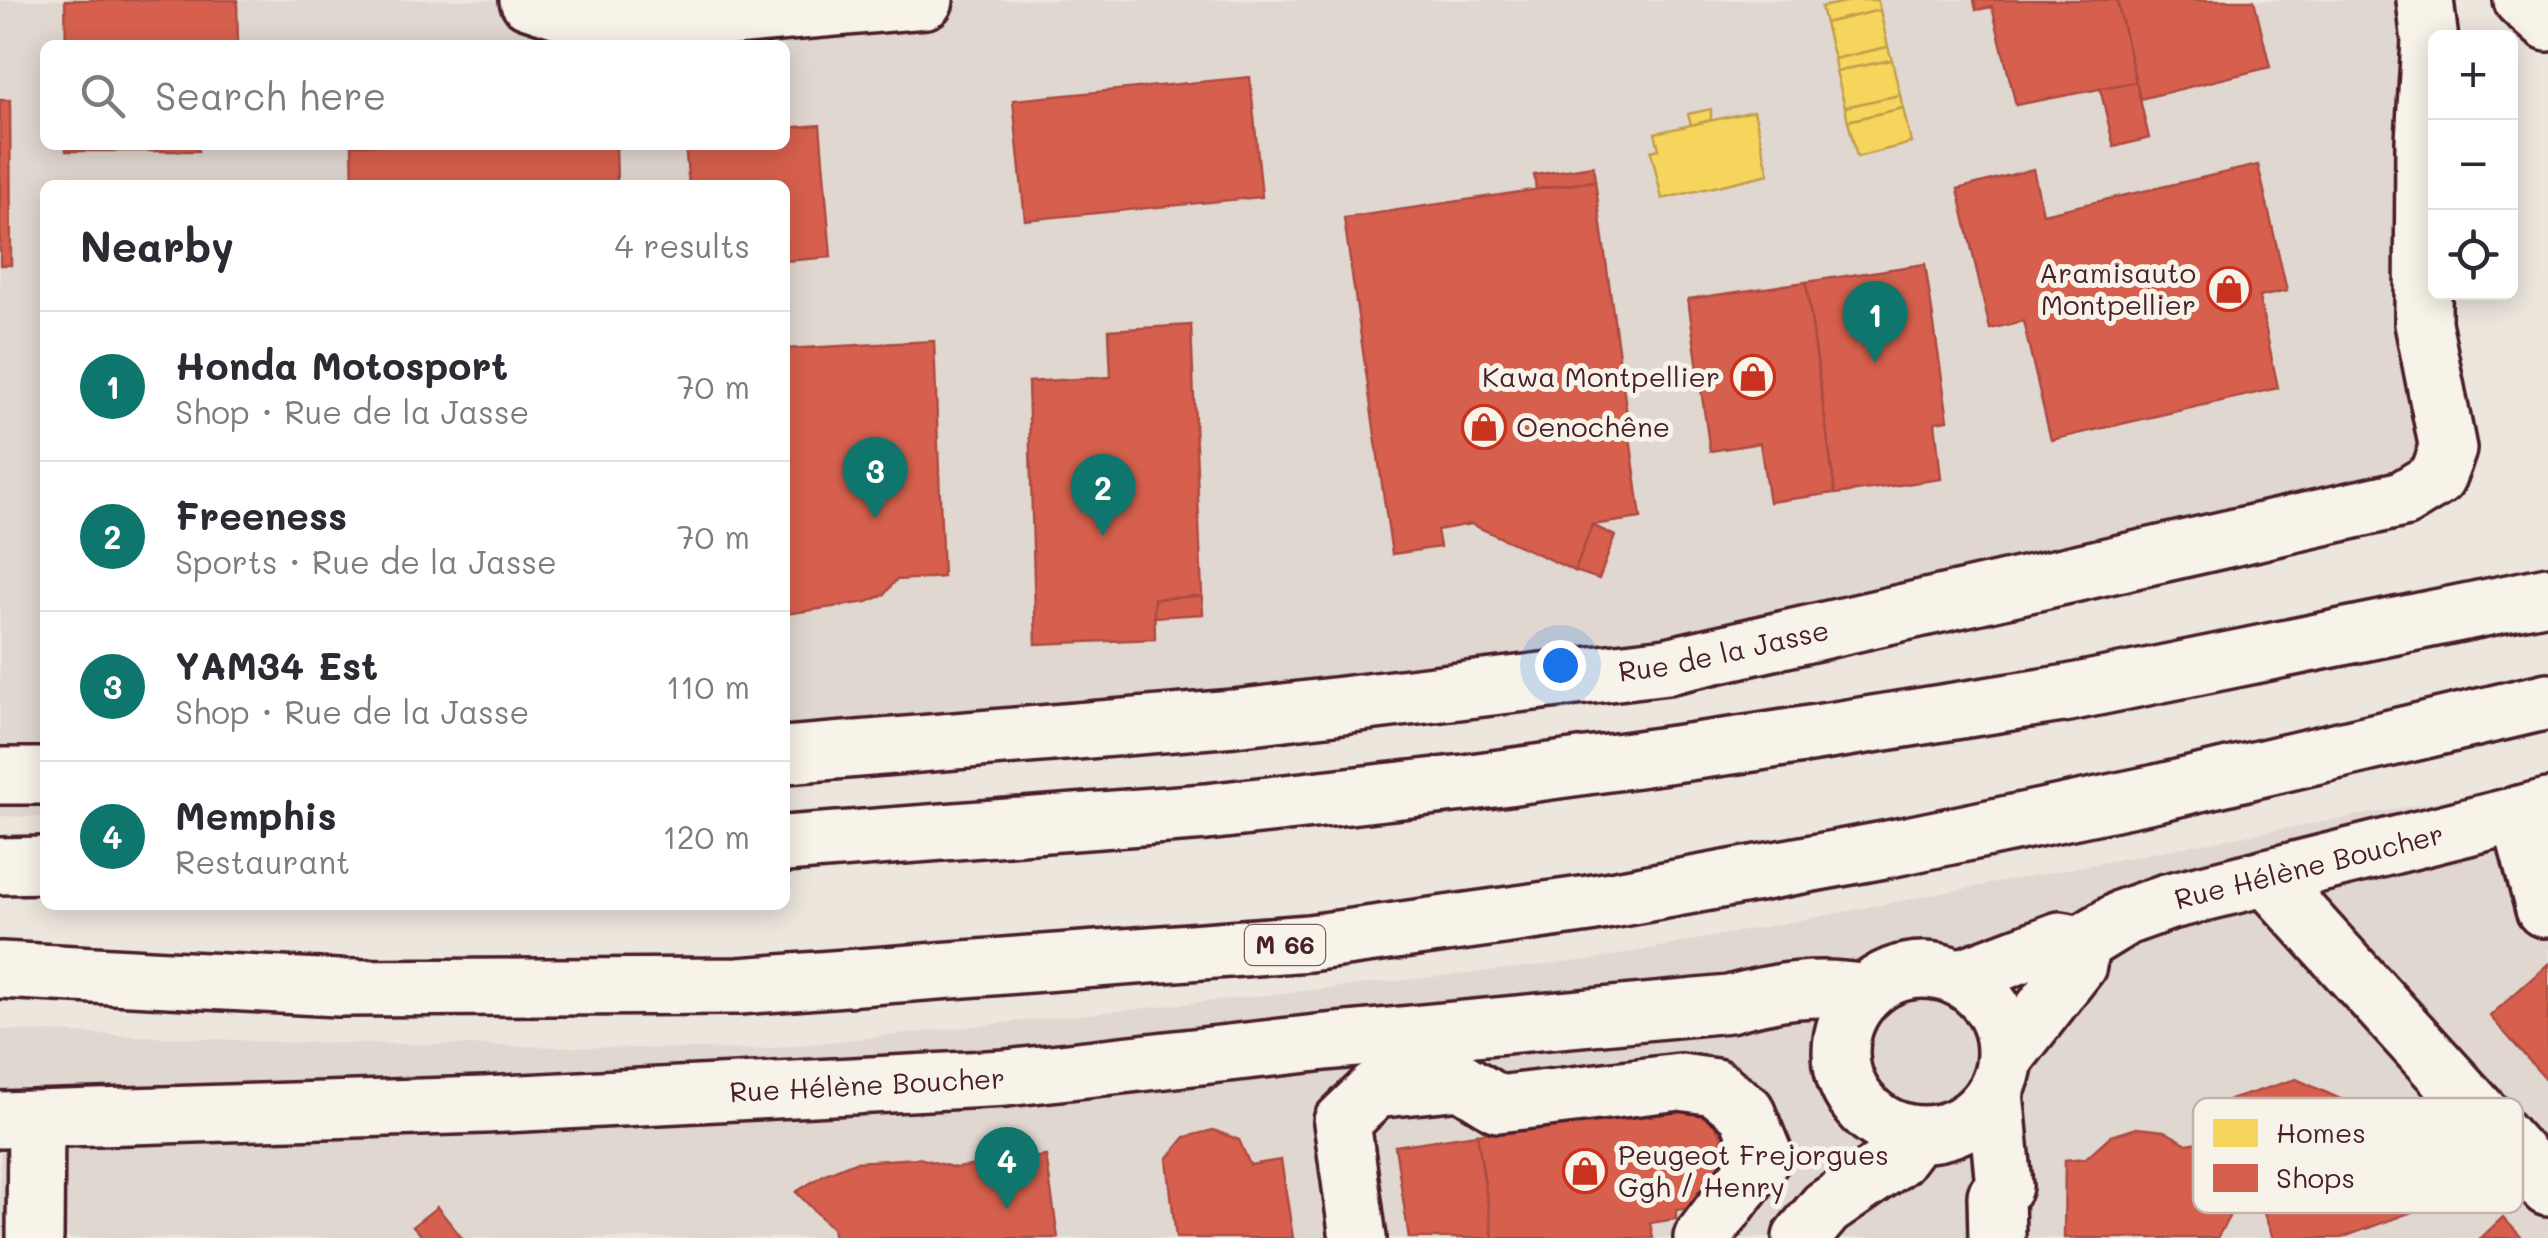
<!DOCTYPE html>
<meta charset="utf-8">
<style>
:root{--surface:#fff;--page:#f7f7f7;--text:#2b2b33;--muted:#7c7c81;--line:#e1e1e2;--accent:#0f766e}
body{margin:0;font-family:Mali,sans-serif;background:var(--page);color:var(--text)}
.controls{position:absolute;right:30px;top:30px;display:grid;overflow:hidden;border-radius:15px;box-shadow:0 5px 25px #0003}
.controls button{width:90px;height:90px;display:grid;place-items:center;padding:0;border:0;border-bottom:2px solid var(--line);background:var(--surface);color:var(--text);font:50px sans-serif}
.you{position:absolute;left:1560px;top:665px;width:35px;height:35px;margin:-25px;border:8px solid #fff;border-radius:50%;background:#1a73e8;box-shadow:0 0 0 15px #1a73e833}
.badge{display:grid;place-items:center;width:65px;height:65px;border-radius:50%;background:var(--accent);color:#fff;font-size:32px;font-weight:700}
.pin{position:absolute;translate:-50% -82px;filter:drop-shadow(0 2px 5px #0008)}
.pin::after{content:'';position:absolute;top:52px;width:35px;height:30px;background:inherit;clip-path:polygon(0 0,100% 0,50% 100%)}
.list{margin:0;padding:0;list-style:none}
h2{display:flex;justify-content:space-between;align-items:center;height:130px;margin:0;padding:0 40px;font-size:42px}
h2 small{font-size:32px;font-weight:400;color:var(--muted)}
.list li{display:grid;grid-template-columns:65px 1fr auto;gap:30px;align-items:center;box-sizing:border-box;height:150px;padding:0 40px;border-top:2px solid var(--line)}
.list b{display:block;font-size:38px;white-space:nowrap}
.list p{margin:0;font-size:32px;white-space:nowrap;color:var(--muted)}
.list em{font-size:32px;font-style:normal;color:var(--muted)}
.icon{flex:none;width:55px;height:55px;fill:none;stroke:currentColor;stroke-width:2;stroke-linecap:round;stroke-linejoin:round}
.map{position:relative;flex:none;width:2548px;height:1238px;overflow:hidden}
.search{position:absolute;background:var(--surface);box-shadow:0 5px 25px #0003;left:40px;top:40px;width:750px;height:110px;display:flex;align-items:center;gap:25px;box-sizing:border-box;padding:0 35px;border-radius:15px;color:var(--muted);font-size:38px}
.panel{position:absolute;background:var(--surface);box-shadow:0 5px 25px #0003;left:40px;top:180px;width:750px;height:730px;border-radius:15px}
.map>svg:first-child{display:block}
.built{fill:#e0d7d0;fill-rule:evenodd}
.homes{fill:#f6d55c;stroke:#c29e4d;stroke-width:2.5}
.shops{fill:#d6604d;stroke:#ac4c43;stroke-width:2.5}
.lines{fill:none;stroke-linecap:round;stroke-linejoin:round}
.minor-casing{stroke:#4a1f2b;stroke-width:62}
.highway-casing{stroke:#4a1f2b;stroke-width:62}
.minor{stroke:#f7f3e8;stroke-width:55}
.highway{stroke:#f7f3e8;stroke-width:55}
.labels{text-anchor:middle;stroke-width:10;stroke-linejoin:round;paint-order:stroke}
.shield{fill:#f7f3e8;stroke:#7e5f64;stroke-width:2.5}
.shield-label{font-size:25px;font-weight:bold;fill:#4a1f2b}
.poi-label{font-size:28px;fill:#4a1f2b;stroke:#f7f3e8;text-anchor:end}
.street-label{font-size:28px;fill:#4a1f2b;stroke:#f7f3e8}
.key{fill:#f7f3e8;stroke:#c3b3af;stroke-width:2.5}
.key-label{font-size:28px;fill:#4a1f2b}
</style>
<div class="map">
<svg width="2548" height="1238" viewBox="0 0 2548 1238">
<rect width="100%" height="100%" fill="#ece6dd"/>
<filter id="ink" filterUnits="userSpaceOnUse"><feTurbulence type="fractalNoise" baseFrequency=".01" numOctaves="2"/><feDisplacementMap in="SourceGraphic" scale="20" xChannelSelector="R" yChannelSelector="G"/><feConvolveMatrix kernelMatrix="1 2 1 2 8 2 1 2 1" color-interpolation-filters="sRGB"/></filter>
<g filter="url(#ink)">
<!-- built -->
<g class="built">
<path d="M0 0H2425L2448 449 2403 499 1598 707 785 787V185H45V817L0 816ZM45 45H785V145H45Z"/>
<path d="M2548 782V1238H0V1030L277 1042 755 1050 1591 960 2242 836Z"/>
</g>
<!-- homes -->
<g class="homes">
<path d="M1855 0H1877L1880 10 1825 23 1821 7Z"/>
<path d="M1880 10 1888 47 1834 59 1825 23Z"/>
<path d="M1888 47 1892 60 1836 71 1834 59Z"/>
<path d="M1892 60 1900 95 1845 107 1836 71Z"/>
<path d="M1900 95 1903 108 1848 121 1845 107Z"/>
<path d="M1903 108 1911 143 1857 157 1848 121Z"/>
<path d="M1711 109V120L1691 125 1688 114Z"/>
<path d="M1754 111 1769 174 1662 199 1651 151 1659 149 1655 133Z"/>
</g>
<!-- shops -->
<g class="shops">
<path d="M65 0H237L238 45H66Z"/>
<path d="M1974 0H2117L2136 82 2016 105 1992 7 1976 10Z"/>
<path d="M2117 0H2254L2270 67 2140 99Z"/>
<path d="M1250 77 1262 197 1025 220 1013 100Z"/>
<path d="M2136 82 2149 138 2114 147 2100 88Z"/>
<path d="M0 100H10L11 265H0Z"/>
<path d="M820 125 831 257 785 261V185H689L685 145H785V128Z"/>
<rect x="66" y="145" width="132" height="6"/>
<path d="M352 145H616L617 185H353Z"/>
<path d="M2258 165 2287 291 2259 297 2278 388 2051 440 2023 321 1990 329 1958 189 2033 169 2043 214Z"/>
<path d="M1593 166 1595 181 1536 189 1534 175Z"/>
<path d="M1595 181 1641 518 1592 525 1575 571 1471 524 1437 530 1440 547 1392 554 1344 218Z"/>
<path d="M1925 264 1948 420 1935 422 1941 479 1835 494 1806 282Z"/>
<path d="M1806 282 1835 493 1769 502 1760 443 1710 451 1688 299Z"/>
<path d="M1191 325 1202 596 1154 599 1155 639 1036 644 1028 382 1111 377 1109 330Z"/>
<path d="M934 341 943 577 896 580 884 595 867 602 785 614V349Z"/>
<path d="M1592 525 1615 536 1599 579 1575 571Z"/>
<path d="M1202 596 1203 614 1154 617V599Z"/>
<path d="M2548 964V1082L2490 1016Z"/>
<path d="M2296 1079 2409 1130 2439 1202 2341 1238H2273L2223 1102Z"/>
<path d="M1672 1108H1687L1710 1121 1720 1132 1725 1146 1727 1159 1701 1206 1676 1210V1219L1650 1223 1653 1238H1493L1477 1134Z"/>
<path d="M2137 1128 2164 1131 2187 1144 2200 1142 2229 1217 2217 1238H2064L2065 1160 2086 1158 2110 1136Z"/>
<path d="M1213 1130 1239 1140 1250 1165 1281 1160 1293 1238H1176L1167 1159 1185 1137Z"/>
<path d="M1477 1134 1493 1238H1409L1395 1146Z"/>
<path d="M1046 1156 1058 1238H834L832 1228 796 1192 825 1174 855 1162 919 1158 955 1168Z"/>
<path d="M437 1207 462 1238H417L421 1235 413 1226Z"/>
<path d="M2503 1217 2522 1238H2481Z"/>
</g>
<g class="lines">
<defs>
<g id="minor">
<path d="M528 0 588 20 655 24 925 0"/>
<path id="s1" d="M785 755 1234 718 1667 666 2403 499 2437 478 2448 449 2423 323 2424 141 2430 41 2425 0"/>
<path d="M0 776H45"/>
<path d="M2519 814 2544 909"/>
<path d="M2266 877 2548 1188"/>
<circle cx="1923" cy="1052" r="82"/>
<path id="s2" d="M1959 978 2060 940 2081 944 2125 917 2167 902 2548 807"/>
<path d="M2006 1057 2078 965 2081 944"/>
<path d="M1995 1093 2004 1186 1996 1196 1997 1238"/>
<path id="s3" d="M0 1120 485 1105 1006 1078 1326 1042 1729 1004C1775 991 1818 984 1865 993"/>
<path d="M35 1238 36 1122"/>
<path d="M1358 1238 1342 1122 1375 1090 1461 1081 1498 1104 1680 1082 1715 1087 1746 1111 1764 1155 1702 1238"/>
<path d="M1801 1238 1826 1208 1897 1159 1915 1135"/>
</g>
<g id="highway">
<path d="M2522 0 2548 23"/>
<path d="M785 844 1206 812 1464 783 1753 743 2068 693 2548 595"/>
<path d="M0 866 45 865"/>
<path d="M0 970 338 988 739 986 1309 943 1589 904 1884 850 2157 793 2548 701"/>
</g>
</defs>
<!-- minor casing -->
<use href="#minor" class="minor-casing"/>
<!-- highway casing -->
<use href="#highway" class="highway-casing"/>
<!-- minor -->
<use href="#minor" class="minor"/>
<!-- highway -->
<use href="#highway" class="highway"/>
</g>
</g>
<!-- icons -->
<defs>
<symbol id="shop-ring" viewBox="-11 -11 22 22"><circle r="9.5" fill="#f7f3e8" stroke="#c8321e" stroke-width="1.5"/><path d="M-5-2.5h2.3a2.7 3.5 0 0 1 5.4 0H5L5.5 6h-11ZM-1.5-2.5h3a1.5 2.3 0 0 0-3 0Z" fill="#c8321e"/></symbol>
</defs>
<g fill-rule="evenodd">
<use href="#shop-ring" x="2204" y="264" width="50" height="50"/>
<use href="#shop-ring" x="1728" y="352" width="50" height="50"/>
<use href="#shop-ring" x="1459" y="402" width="50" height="50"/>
<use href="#shop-ring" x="1560" y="1146" width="50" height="50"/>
</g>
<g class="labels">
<!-- shield labels -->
<rect class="shield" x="1245" y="925" width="80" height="40" rx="8"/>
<g class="shield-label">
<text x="1285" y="954">M 66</text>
</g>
<!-- poi labels -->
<g class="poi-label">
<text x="2196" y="283">Aramisauto<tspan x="2196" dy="32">Montpellier</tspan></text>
<text x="1720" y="387">Kawa Montpellier</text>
<text x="1516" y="437" text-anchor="start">Oenochêne</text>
<text x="1618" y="1165" text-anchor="start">Peugeot Frejorgues<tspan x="1618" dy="32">Ggh / Henry</tspan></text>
</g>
<!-- street labels -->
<g class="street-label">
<text dy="10" stroke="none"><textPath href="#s1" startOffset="945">Rue de la Jasse</textPath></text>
<text dy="10" stroke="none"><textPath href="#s2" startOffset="372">Rue Hélène Boucher</textPath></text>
<text dy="10" stroke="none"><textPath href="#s3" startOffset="868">Rue Hélène Boucher</textPath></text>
</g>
</g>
<!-- legend -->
<rect x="2193" y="1098" width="330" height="115" rx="15" class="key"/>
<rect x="2213" y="1119" width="45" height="28" fill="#f6d55c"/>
<rect x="2213" y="1164" width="45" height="28" fill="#d6604d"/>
<g class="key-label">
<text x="2276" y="1143">Homes</text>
<text x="2276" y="1188">Shops</text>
</g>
</svg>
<div class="controls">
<button>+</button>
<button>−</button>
<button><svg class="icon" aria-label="locate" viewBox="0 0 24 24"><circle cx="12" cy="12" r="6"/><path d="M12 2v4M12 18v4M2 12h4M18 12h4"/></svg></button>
</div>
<div class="you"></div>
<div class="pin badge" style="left:1875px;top:363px">1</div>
<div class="pin badge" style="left:1103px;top:536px">2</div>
<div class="pin badge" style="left:875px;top:519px">3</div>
<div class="pin badge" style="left:1007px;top:1209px">4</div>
<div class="search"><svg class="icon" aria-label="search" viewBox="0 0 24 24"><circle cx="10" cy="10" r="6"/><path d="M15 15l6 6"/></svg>Search here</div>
<section class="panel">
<h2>Nearby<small>4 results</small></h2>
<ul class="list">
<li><span class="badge">1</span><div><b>Honda Motosport</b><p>Shop · Rue de la Jasse</p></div><em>70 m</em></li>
<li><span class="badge">2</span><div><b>Freeness</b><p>Sports · Rue de la Jasse</p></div><em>70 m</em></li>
<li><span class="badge">3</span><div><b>YAM34 Est</b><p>Shop · Rue de la Jasse</p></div><em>110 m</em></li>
<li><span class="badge">4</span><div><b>Memphis</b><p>Restaurant</p></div><em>120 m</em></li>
</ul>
</section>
</div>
